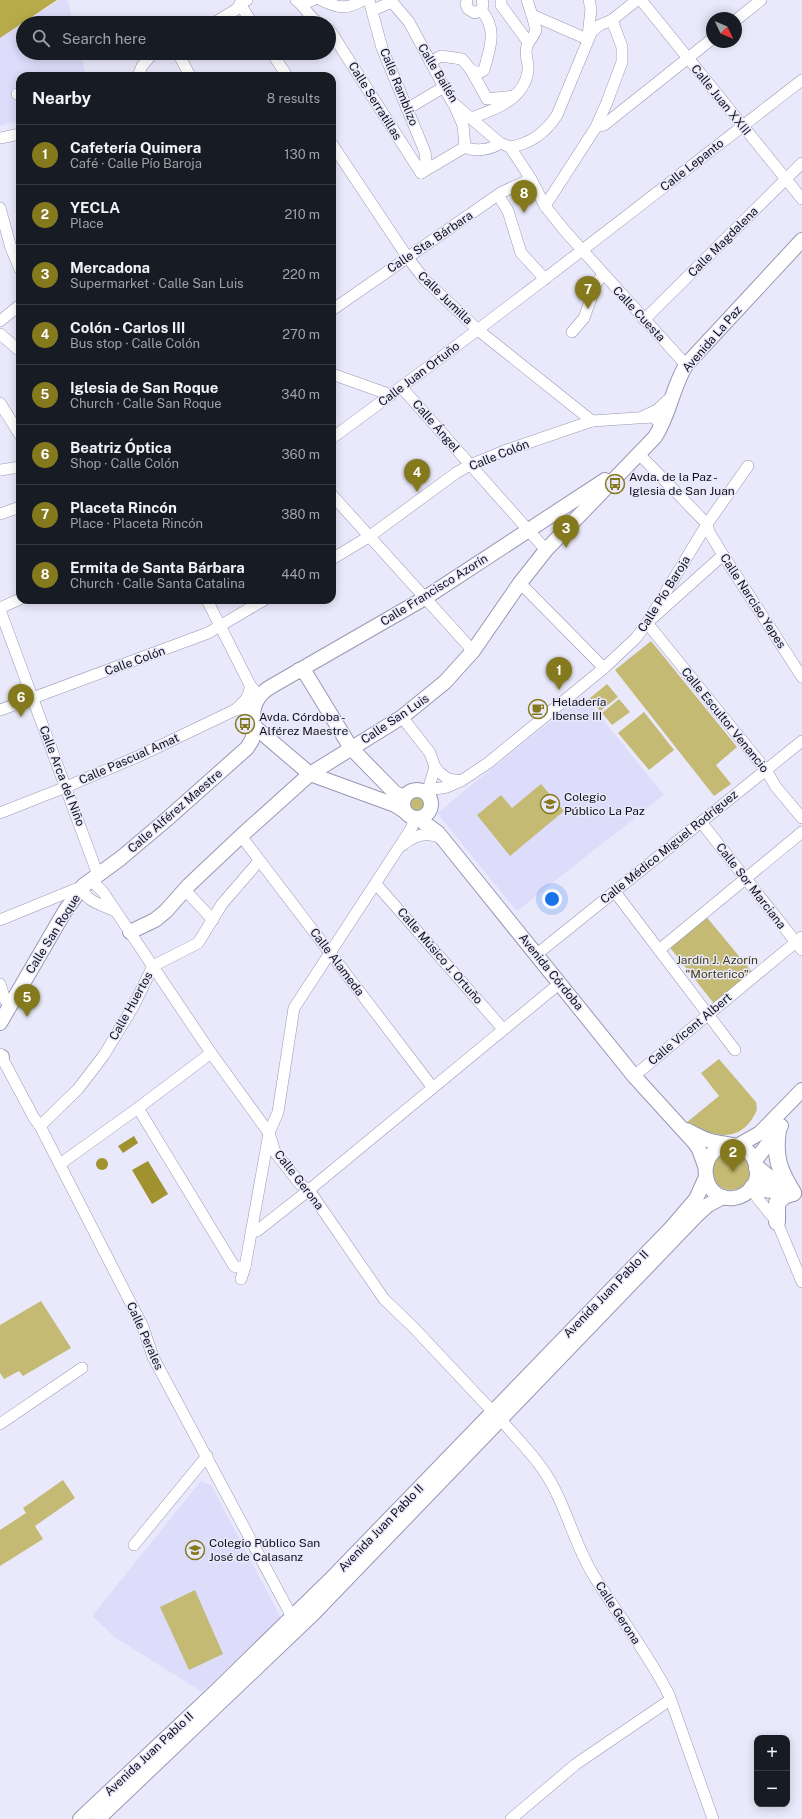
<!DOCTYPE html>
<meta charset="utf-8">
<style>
:root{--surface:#171b24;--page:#20242c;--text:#f1f3f6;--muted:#9ea1a6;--line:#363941;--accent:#85791e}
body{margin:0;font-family:"Public Sans",sans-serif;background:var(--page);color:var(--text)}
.controls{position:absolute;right:12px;bottom:12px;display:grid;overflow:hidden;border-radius:8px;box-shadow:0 2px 10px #0003}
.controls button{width:36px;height:36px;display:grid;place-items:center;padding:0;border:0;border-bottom:1px solid var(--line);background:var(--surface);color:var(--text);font:20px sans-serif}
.compass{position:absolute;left:706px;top:12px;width:36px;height:36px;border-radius:50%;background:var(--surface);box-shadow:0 2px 10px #0003;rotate:134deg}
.you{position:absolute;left:552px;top:899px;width:14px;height:14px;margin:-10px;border:3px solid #fff;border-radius:50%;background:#1a73e8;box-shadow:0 0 0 6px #1a73e833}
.badge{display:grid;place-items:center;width:26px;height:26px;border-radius:50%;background:var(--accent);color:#fff;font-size:13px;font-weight:700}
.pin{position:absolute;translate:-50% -33px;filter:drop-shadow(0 1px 2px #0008)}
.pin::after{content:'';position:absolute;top:21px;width:14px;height:12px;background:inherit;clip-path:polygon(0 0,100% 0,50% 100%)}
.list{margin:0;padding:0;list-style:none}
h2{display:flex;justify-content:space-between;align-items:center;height:52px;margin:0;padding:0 16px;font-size:17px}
h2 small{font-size:13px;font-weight:400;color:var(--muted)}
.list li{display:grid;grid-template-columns:26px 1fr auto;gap:12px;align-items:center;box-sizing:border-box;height:60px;padding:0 16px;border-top:1px solid var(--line)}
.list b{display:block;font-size:15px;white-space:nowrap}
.list p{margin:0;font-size:13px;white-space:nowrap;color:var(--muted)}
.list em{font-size:13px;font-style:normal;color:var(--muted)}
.icon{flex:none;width:22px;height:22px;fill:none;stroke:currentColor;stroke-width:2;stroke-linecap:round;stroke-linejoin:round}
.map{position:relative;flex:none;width:802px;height:1819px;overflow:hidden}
.search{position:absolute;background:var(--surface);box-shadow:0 2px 10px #0003;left:16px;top:16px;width:320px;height:44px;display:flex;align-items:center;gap:10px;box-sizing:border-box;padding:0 14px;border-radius:22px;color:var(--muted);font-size:15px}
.panel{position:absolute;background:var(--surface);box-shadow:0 2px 10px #0003;left:16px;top:72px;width:320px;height:532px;border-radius:12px}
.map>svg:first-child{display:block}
.built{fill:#ddddfb}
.green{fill:#c4ba74}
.forest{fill:#b7aa4a}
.water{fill:#9f922f}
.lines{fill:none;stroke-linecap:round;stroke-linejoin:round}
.minor-casing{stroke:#9998b4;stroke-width:12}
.major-casing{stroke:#9998b4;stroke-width:16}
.highway-casing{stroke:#9998b4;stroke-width:18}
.minor{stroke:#fff;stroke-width:11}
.major{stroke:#fff;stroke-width:14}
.highway{stroke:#fff;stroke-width:16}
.labels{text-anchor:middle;stroke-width:3;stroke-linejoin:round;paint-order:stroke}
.street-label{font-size:12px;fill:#11101a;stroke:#e9e9fb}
.poi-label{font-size:12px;fill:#11101a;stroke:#e9e9fb;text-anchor:start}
.park-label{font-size:12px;fill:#413b13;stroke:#e9e9fb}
</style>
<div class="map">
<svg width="802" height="1819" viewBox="0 0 802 1819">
<rect width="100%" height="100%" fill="#e9e9fb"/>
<!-- built -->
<g class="built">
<path d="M59 0H68L73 23H23Z"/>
<path d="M23 23V53H81L86 76H20V121L0 126V38Z"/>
<path d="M583 695 664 795 517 911 437 813Z"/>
<path d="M201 1481 211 1485 281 1618 202 1692 116 1638 92 1616Z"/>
</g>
<!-- green -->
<g class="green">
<path d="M651 641 737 747 716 765 731 784 714 796 615 670Z"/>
<path d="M607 684 618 697 600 711 590 698Z"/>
<path d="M619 699 630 712 612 725 602 713Z"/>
<path d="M644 712 674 750 649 770 618 733Z"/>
<path d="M541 784 564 811 510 856 477 815 501 795 512 808Z"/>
<circle cx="417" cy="804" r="7"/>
<path d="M704 914 753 973 715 1005 668 945Z"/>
<path d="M719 1059 756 1102 757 1110C741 1145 715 1137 686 1123L719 1096 701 1073Z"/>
<circle cx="731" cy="1171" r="19"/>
<path d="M41 1301 71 1348 23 1376 19 1371 4 1379 0 1373V1325Z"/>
<path d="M63 1480 75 1498 35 1526 43 1539 0 1566V1530L26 1513 23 1508Z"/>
<path d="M195 1590 223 1654 189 1670 160 1607Z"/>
</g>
<!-- forest -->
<path class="forest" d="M0 0H57L0 38Z"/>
<!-- water -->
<g class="water">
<path d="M134 1136 138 1143 123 1153 118 1146Z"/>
<circle cx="102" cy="1164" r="6"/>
<path d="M148 1161 168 1194 152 1204 132 1170Z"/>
</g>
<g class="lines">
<defs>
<g id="minor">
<path d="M296 0C305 6 309 18 319 23"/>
<path d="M321 0C338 8 347 10 363 0"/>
<path d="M369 0 382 48 425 152 426 160 421 173"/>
<path d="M467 0 466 4 468 9 475 13 482 9 483 4 482 0"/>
<path d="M501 0V5L528 42"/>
<path d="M527 0 532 15 587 39"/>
<path d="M637 0 612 20 600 25 592 31 557 115C546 132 530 144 510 147L531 179 545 206 565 231 686 365"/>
<path d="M641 0 802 199"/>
<path d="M240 4 252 23"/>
<path d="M302 4 313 0"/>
<path d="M373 10 392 2 409 22 452 102 500 143 510 147"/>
<path d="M481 10C498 29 490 48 484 70L479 73 471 70 487 99 514 96"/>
<path d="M736 20 761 0"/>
<path d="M214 23 237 9 240 4 247 0"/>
<path d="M329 29 421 173"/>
<path d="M588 36 591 9 589 0"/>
<path d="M178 53 190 76"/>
<path d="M272 53 287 76"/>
<path d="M430 62 441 56 462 59 471 70"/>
<path d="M138 76 142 66 153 53"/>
<path d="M17 94 20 95"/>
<path d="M407 109 444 87"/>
<path d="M471 118C494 110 524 100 528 71 529 63 524 54 527 46 529 40 534 37 536 30L532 15"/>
<path d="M596 127 604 125 712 39"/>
<path d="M0 138 20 134"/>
<path d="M332 144 408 258 425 280 478 330 592 421"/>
<path d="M465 147C474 152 491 150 500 143"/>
<path d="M421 173 465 147 463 125 455 107"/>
<path d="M498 195 508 211 521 253 545 279"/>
<path d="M545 206 596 127 607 102 622 62V47L612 20"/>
<path d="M0 208 11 248 20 269"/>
<path d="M332 310 502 192 531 179"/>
<path d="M644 320 802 163"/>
<path d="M0 321 20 305"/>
<path d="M572 332 584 318 597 282 603 275"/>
<path d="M0 334 20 351"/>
<path d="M332 374 391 395"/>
<path d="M402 388 546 550"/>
<path d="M0 403 20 435"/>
<path d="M642 417 657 410 671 397"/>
<path d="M332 438C491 322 646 201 802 80"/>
<path d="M639 454 707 524 709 532 723 555 802 677"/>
<path d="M0 470 20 467"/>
<path d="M332 495 473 651"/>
<path d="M0 514 20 507"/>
<path d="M723 555 647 623 766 770 776 787 802 818"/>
<path d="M332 559 370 536 456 473 470 465 504 451 592 421 652 417 657 420 661 427"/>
<path d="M520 583 604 668"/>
<path d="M207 600 250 685 255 691 260 694"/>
<path d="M0 608 20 599"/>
<path d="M0 610 98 875"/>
<path d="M0 710 208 633 264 600"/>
<path d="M235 710C243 703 251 696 250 685"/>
<path d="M402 717 430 753 435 767 439 772 448 779 461 781 488 763 604 668 636 638 647 623 707 524 748 466"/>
<path d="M422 791 447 787 460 781"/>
<path d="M428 796 429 787 435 767"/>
<path d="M0 813 66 787 139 756 235 710C244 707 247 711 253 718"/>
<path d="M701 822 802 950"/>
<path d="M241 836 433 1088"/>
<path d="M403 845C415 834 428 832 442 838"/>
<path d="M87 882 94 883 103 892 211 1053 269 1133 275 1152 300 1184 309 1190 384 1299 414 1328 492 1411"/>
<path d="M376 884 503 1029"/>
<path d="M185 890 213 920"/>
<path d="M615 892 735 1050"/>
<path d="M0 920 83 886C83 902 104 905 115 911"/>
<path d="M659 950 802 832"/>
<path d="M537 954 802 741"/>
<path d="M0 984 5 1000 11 1003"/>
<path d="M0 1054 34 1118 40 1126 143 1327 153 1357 292 1617"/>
<path d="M634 1076 802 937"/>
<path d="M138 1108 234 1266 236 1267H245"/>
<path d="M40 1126 78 1089 104 1055 133 1007 153 966 198 943 222 904 259 861"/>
<path d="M60 1164 138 1108 211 1053"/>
<path d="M752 1188 758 1199 777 1222 802 1282"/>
<path d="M251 1231H257L309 1190 560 983"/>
<path d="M241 1279 245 1267 269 1133 278 1112 294 1008 405 838 412 827 414 818"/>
<path d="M500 1419C519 1441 541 1462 554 1488 568 1515 576 1545 591 1571 616 1613 647 1651 669 1695L713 1819"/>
<path d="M0 1424 82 1368"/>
<path d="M134 1545 207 1456"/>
<path d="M511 1819 576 1764 670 1700"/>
</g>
<g id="major">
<path d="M299 670 306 674 351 748 395 793 404 797"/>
<circle cx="417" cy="804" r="14"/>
<path d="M403 810 395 805 310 774 255 727C250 710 256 695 272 686L425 598 605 480"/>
<path d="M419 819 438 833 443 839 634 1076 694 1142 699 1149 705 1166"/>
<path d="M130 932 155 920 166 911 189 885 241 836 310 774 402 717 445 682 473 651 520 583 546 550 655 437C670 414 672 388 686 365L802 240"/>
<path d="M0 1023 65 911 83 886 121 858 166 820 247 748 252 740 255 727"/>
<path d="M0 1057H2"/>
<path d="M686 1130C695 1134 703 1139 711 1141 726 1145 744 1143 753 1157 758 1166 759 1176 754 1185 749 1192 742 1197 734 1198 699 1202 695 1147 730 1145"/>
<path d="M737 1146 760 1133 802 1090"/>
<path d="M755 1161 781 1126"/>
<path d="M80 1819 213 1694 331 1579 672 1227 696 1199 705 1179"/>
<path d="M98 1819 314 1613 698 1214 708 1205 723 1197"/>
</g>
<g id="highway">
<path d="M778 1130C774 1157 779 1170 793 1193"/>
<path d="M757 1168 769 1178 791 1192"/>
<path d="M752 1188 784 1191"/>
<path d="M777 1222V1203L784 1196 793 1193"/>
</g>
</defs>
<!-- minor casing -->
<use href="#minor" class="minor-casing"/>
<!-- major casing -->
<use href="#major" class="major-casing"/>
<!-- highway casing -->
<use href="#highway" class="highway-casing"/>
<!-- minor -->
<use href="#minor" class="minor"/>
<!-- major -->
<use href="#major" class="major"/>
<!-- highway -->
<use href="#highway" class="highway"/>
</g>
<!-- icons -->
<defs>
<symbol id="bus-ring" viewBox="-11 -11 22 22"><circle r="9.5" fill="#e9e9fb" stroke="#85791e" stroke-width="1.5"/><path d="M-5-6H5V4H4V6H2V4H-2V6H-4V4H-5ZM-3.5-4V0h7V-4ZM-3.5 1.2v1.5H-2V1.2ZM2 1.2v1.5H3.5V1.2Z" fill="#85791e"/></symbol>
<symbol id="cafe-ring" viewBox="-11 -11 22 22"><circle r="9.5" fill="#e9e9fb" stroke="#85791e" stroke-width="1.5"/><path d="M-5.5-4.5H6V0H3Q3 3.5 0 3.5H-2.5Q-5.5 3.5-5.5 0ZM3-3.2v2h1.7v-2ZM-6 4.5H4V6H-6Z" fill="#85791e"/></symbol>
<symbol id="school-ring" viewBox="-11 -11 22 22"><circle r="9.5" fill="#e9e9fb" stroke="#85791e" stroke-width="1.5"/><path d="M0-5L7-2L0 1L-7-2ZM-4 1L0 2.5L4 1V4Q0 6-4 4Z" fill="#85791e"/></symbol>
</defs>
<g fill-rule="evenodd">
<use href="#bus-ring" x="604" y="473" width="22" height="22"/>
<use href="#cafe-ring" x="527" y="698" width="22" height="22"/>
<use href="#bus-ring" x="234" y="713" width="22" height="22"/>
<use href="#school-ring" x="539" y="793" width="22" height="22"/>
<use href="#school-ring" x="184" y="1539" width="22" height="22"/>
</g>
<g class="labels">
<!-- street labels -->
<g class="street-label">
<text transform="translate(438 73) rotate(59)" y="4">Calle Bailén</text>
<text transform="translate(399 87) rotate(68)" y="4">Calle Ramblizo</text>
<text transform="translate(721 100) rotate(51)" y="4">Calle Juan XXIII</text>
<text transform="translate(375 101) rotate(58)" y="4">Calle Serratillas</text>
<text transform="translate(692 165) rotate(-38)" y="4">Calle Lepanto</text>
<text transform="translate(430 242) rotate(-34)" y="4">Calle Sta. Bárbara</text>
<text transform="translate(723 242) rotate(-45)" y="4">Calle Magdalena</text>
<text transform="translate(445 298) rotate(44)" y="4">Calle Jumilla</text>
<text transform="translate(639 314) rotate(47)" y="4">Calle Cuesta</text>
<text transform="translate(712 339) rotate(-49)" y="4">Avenida La Paz</text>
<text transform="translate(419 374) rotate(-37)" y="4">Calle Juan Ortuño</text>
<text transform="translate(436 426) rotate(49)" y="4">Calle Ángel</text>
<text transform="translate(499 455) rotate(-22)" y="4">Calle Colón</text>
<text transform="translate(434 590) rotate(-32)" y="4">Calle Francisco Azorín</text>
<text transform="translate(664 594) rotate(-58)" y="4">Calle Pío Baroja</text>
<text transform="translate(753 601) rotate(57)" y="4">Calle Narciso Yepes</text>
<text transform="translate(135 661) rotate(-20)" y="4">Calle Colón</text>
<text transform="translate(395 719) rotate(-34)" y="4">Calle San Luis</text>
<text transform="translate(725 720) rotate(51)" y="4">Calle Escultor Venancio</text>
<text transform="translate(129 759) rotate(-24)" y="4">Calle Pascual Amat</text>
<text transform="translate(62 776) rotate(69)" y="4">Calle Arca del Niño</text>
<text transform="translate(175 811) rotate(-41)" y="4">Calle Alférez Maestre</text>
<text transform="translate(669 847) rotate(-39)" y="4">Calle Médico Miguel Rodríguez</text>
<text transform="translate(751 886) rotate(52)" y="4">Calle Sor Marciana</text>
<text transform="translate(53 934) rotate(-58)" y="4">Calle San Roque</text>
<text transform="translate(440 956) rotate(49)" y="4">Calle Músico J. Ortuño</text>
<text transform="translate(337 962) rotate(53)" y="4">Calle Alameda</text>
<text transform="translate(551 972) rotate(51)" y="4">Avenida Córdoba</text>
<text transform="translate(131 1006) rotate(-61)" y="4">Calle Huertos</text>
<text transform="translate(690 1029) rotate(-40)" y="4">Calle Vicent Albert</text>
<text transform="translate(299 1180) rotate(52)" y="4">Calle Gerona</text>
<text transform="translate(606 1294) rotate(-46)" y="4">Avenida Juan Pablo II</text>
<text transform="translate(145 1336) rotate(66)" y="4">Calle Perales</text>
<text transform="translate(381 1528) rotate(-46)" y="4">Avenida Juan Pablo II</text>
<text transform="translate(618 1613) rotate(57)" y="4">Calle Gerona</text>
<text transform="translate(149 1754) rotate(-43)" y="4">Avenida Juan Pablo II</text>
</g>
<!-- poi labels -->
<g class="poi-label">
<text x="629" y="481">Avda. de la Paz -<tspan x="629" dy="14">Iglesia de San Juan</tspan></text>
<text x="552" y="706">Heladería<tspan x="552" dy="14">Ibense III</tspan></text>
<text x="259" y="721">Avda. Córdoba -<tspan x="259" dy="14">Alférez Maestre</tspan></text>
<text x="564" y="801">Colegio<tspan x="564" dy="14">Público La Paz</tspan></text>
<text x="209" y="1547">Colegio Público San<tspan x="209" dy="14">José de Calasanz</tspan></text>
</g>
<!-- park labels -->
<g class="park-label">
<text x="717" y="964">Jardín J. Azorín<tspan x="717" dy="14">"Morterico"</tspan></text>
</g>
</g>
</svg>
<div class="controls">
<button>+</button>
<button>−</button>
</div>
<svg class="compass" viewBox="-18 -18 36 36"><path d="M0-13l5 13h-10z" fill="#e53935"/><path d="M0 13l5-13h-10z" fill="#9ea1a6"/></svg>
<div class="you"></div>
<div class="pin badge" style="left:559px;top:690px">1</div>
<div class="pin badge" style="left:733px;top:1172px">2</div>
<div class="pin badge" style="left:566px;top:548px">3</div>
<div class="pin badge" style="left:417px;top:492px">4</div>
<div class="pin badge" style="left:27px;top:1017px">5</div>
<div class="pin badge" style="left:21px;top:717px">6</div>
<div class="pin badge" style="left:588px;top:309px">7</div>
<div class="pin badge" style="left:524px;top:213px">8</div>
<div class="search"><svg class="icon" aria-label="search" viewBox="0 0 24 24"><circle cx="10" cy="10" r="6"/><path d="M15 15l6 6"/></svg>Search here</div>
<section class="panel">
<h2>Nearby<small>8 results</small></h2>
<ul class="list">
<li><span class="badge">1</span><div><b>Cafetería Quimera</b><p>Café · Calle Pío Baroja</p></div><em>130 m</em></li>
<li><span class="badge">2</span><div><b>YECLA</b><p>Place</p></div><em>210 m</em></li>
<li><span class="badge">3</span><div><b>Mercadona</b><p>Supermarket · Calle San Luis</p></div><em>220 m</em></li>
<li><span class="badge">4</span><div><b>Colón - Carlos III</b><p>Bus stop · Calle Colón</p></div><em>270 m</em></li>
<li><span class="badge">5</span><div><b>Iglesia de San Roque</b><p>Church · Calle San Roque</p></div><em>340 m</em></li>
<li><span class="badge">6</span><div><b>Beatriz Óptica</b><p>Shop · Calle Colón</p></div><em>360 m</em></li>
<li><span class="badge">7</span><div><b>Placeta Rincón</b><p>Place · Placeta Rincón</p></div><em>380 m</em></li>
<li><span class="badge">8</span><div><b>Ermita de Santa Bárbara</b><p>Church · Calle Santa Catalina</p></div><em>440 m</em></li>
</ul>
</section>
</div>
